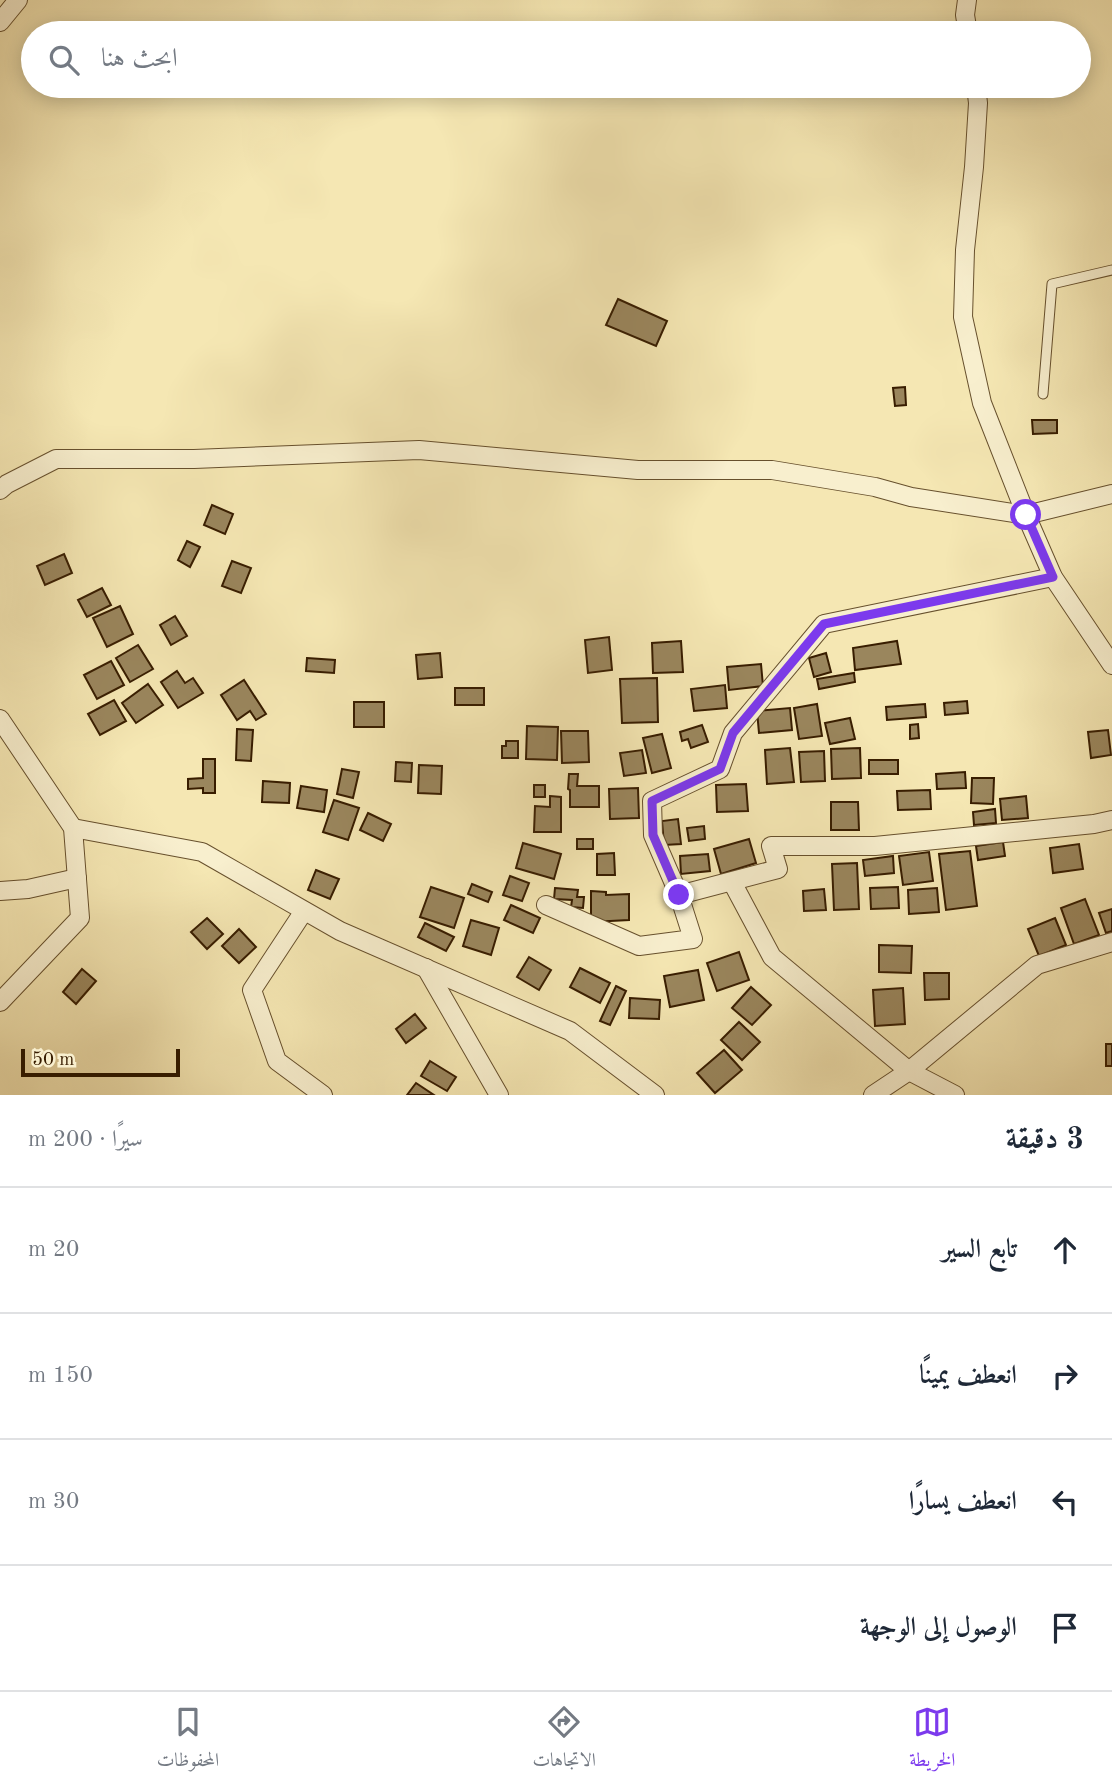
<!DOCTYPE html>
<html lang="ar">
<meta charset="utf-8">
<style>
:root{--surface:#fff;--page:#f6f6f7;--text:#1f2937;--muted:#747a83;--line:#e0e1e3;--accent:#7c3aed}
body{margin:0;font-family:"Old Standard TT",Amiri,serif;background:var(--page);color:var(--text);direction:rtl}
.scale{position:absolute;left:21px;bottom:18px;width:159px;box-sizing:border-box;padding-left:7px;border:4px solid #381d00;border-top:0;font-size:19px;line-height:24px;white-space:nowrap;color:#381d00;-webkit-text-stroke:5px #f8efce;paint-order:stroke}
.stop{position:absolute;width:21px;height:21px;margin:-16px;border:5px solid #7c3aed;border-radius:50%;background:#fff}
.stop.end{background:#7c3aed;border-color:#fff;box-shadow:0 2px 7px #0008}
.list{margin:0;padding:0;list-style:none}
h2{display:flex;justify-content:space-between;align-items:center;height:91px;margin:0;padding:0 28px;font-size:30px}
h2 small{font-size:23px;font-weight:400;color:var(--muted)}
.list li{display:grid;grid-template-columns:46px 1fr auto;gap:21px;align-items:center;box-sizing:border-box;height:126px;padding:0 28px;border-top:2px solid var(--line)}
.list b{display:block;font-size:26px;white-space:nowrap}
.list em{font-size:23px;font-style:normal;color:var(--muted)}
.icon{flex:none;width:38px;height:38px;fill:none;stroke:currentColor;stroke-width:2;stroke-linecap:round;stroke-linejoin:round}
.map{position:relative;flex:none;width:1112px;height:1095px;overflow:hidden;direction:ltr}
.search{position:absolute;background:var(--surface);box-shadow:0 4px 18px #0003;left:21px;right:21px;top:21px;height:77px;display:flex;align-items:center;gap:18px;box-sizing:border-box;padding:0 24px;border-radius:38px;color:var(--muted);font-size:26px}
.sheet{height:595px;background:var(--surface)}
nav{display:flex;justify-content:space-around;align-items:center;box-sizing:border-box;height:98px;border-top:2px solid var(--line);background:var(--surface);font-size:19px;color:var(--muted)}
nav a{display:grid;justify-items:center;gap:4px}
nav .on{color:var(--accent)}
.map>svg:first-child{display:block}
.building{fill:#9a865d;stroke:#381d00;stroke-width:2}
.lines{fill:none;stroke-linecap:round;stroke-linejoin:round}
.lane-casing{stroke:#67502d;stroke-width:11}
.street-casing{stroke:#67502d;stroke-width:20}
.lane{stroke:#f8efce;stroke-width:9}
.street{stroke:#f8efce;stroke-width:18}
.route{stroke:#7c3aed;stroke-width:9}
</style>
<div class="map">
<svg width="1112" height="1095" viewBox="0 0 1112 1095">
<rect width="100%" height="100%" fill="#f5e7b3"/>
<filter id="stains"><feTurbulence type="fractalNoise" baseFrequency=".00286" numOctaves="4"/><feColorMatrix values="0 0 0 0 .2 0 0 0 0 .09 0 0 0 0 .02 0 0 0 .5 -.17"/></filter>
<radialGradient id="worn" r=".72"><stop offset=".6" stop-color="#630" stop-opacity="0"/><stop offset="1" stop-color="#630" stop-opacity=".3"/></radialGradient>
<!-- building -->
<g class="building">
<path d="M618 299 667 321 656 346 606 325Z"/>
<path d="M905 387 906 405 895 406 893 388Z"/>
<path d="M1032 420H1057V433L1033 434Z"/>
<path d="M212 505 233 514 225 534 204 525Z"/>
<path d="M187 541 200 547 190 567 178 560Z"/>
<path d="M64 554 72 573 45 585 37 566Z"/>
<path d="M232 561 251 568 241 593 222 586Z"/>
<path d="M102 588 111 605 87 617 78 600Z"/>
<path d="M120 606 133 634 107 647 93 618Z"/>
<path d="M175 616 187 636 171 645 160 625Z"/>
<path d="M609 637 612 670 588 673 585 640Z"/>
<path d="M681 641 683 672 653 673 652 643Z"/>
<path d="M897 641 901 664 855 670 853 648Z"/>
<path d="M138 645 153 669 130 682 116 658Z"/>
<path d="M440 653 442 677 418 679 416 655Z"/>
<path d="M826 653 831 672 814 677 809 658Z"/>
<path d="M307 658 335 660 334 673 306 671Z"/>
<path d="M111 661 124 685 97 699 84 675Z"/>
<path d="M761 664 763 686 729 690 727 667Z"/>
<path d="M177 671 185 683 193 678 203 693 178 708 161 682Z"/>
<path d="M854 673 855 682 819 689 817 679Z"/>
<path d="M657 678 658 722 622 723 620 679Z"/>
<path d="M244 680 266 714 256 720 250 711 237 720 221 695Z"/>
<path d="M148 684 163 705 136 723 122 703Z"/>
<path d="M725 685 727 708 694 711 691 689Z"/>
<rect x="455" y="688" width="29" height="17"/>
<path d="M114 700 126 721 100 735 88 714Z"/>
<path d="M967 701 968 713 945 715 944 703Z"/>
<rect x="354" y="702" width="30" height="25"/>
<path d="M817 704 822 736 799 739 794 708Z"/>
<path d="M925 704 926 717 887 720 886 707Z"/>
<path d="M790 708 792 730 759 733 757 711Z"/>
<path d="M850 718 855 739 830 744 825 723Z"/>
<path d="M918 724 919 738 910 739V725Z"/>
<path d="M702 725 708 742 691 748 688 739 682 741 680 732Z"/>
<path d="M527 726 558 727 557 760 526 759Z"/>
<path d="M237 729 253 730 251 761 236 760Z"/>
<path d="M1108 730 1111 755 1091 758 1088 732Z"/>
<path d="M561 731H588L589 762 562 763Z"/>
<path d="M662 734 671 768 652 773 643 738Z"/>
<path d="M506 741H518V758H502V746H506Z"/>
<path d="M790 748 794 782 767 784 765 750Z"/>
<path d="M860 748 861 778 832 779 831 749Z"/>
<path d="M642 750 646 773 624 776 620 753Z"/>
<path d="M824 751 825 781 801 782 799 752Z"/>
<path d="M203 759H215V793H203V788L188 789V779L203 778Z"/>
<rect x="869" y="760" width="29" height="14"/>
<path d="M396 762 412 763 411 782 395 781Z"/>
<path d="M419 765 442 766 441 794 418 793Z"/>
<path d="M342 769 359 772 353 798 337 794Z"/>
<path d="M965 772 966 788 937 789 936 774Z"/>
<path d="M569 774H578L577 786H599V807H570V790L568 789Z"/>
<path d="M972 778H994L993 804 971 803Z"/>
<path d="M263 781 290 783 289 803 262 802Z"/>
<path d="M746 784 748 811 717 812 716 785Z"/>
<rect x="534" y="785" width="11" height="12"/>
<path d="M301 786 327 790 324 812 297 808Z"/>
<path d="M638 788 639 818 610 819 609 789Z"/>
<path d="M930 790 931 809 898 810 897 791Z"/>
<path d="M550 796 561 797V832H534L535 806 550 807Z"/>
<path d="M1026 796 1028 818 1002 820 1000 799Z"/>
<path d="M334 800 359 808 348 840 323 832Z"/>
<path d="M831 802H858L859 830H831Z"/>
<path d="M995 809 996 823 974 825 973 812Z"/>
<path d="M368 813 391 824 383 841 360 830Z"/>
<path d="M678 819 681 844 664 845 662 821Z"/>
<path d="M704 826 705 839 689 841 687 828Z"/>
<rect x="577" y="839" width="16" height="10"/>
<path d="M749 839 756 863 721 874 714 849Z"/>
<path d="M1003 842 1005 856 978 860 976 846Z"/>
<path d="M523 843 561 854 554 879 516 868Z"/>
<path d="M1079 844 1083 869 1053 873 1050 848Z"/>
<path d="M970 851 977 906 946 910 939 854Z"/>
<path d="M929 852 933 881 903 885 899 856Z"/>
<path d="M614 853 615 875H597V854Z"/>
<path d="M708 854 710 871 681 874 680 856Z"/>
<path d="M893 856 894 873 865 876 863 860Z"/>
<path d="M857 863 859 909 834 910 832 864Z"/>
<path d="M316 870 339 879 330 899 308 890Z"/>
<path d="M510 876 529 883 522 901 503 895Z"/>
<path d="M472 884 492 892 488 902 468 894Z"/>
<path d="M431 887 464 898 454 928 420 917Z"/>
<path d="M898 887 899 908 871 909 870 888Z"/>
<path d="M555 888 578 890 577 897H584L583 908 571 907 572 900 554 899Z"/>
<path d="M937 888 939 912 909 914 908 890Z"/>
<path d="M824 889 826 910 804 911 803 891Z"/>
<path d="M591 891 606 892V895L629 894V920L591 922Z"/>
<path d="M1085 899 1099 935 1074 944 1061 908Z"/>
<path d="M511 905 540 918 533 933 504 920Z"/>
<path d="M1112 909V931L1106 933 1099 913Z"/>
<path d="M207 918 223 934 207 949 191 932Z"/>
<path d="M1055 918 1066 945 1039 956 1028 929Z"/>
<path d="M471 920 499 928 491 955 463 946Z"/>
<path d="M425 923 454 937 446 951 418 937Z"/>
<path d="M239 929 256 947 239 963 222 946Z"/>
<path d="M879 945 912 946 911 973 879 972Z"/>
<path d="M739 952 749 980 717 991 707 963Z"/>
<path d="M529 957 551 970 539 990 517 977Z"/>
<path d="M580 968 610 983 600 1003 570 987Z"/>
<path d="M82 969 96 981 76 1004 63 992Z"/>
<path d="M698 970 704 1000 670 1007 664 976Z"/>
<path d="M924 973H949V999L925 1000Z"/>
<path d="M616 986 626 991 610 1025 600 1021Z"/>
<path d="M751 987 771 1005 752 1025 732 1008Z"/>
<path d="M903 988 905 1024 875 1026 873 990Z"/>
<path d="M630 998 660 1000 659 1019 629 1018Z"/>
<path d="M415 1014 426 1028 406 1043 396 1029Z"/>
<path d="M739 1022 760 1042 742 1060 721 1040Z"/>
<rect x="1106" y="1044" width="6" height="22"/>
<path d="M724 1050 742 1070 715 1093 697 1073Z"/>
<path d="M430 1061 456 1077 447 1091 421 1076Z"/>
<path d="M416 1083 434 1095H407Z"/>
</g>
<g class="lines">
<defs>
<path id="lane" d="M1043 394 1052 284 1112 270"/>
<g id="street">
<path d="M967 0 965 15 968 33"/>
<path d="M0 22 18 0"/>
<path d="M976 86 978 103 974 167 965 250 963 317 982 403 1026 515 1053 577 1112 665"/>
<path d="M0 490 7 484 56 459H194L419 450 638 470H772L875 487 911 497 1026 515 1112 494"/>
<path d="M0 719 73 828 80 918 0 1002"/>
<path d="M73 828 202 852 340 931 570 1031 655 1095"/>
<path d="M732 882 772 957 909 1071 955 1095"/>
<path d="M0 891 28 889 77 878"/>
<path d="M679 895 778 869 771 846H875L1094 824 1112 820"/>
<path d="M546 905 639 946 693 939 679 895 653 835 652 801 720 769 733 733 824 624 1053 577"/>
<path d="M304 911 252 990 277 1061 323 1095"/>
<path d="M426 968 499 1095"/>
<path d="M873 1095 909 1071 1037 965 1112 942"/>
</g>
</defs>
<!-- lane casing -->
<use href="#lane" class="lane-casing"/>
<!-- street casing -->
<use href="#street" class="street-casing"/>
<!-- lane -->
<use href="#lane" class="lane"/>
<!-- street -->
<use href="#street" class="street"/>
</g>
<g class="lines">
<!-- route -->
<path class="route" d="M679 895 653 835 652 801 720 769 733 733 824 624 1053 577 1026 515"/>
</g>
<rect width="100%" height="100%" filter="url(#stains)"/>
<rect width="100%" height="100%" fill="url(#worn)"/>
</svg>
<div class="scale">50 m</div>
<div class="stop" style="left:1026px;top:515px"></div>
<div class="stop end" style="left:679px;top:895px"></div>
<div class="search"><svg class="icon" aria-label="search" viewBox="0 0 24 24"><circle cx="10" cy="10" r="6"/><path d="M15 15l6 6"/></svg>ابحث هنا</div>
</div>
<section class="sheet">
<h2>3 دقيقة<small>سيرًا · 200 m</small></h2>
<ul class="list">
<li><svg class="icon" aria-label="ahead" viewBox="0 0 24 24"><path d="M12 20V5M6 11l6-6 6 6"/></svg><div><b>تابع السير</b></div><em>20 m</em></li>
<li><svg class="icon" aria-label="right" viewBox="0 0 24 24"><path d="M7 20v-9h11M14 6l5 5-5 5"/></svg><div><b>انعطف يمينًا</b></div><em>150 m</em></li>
<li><svg class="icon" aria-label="left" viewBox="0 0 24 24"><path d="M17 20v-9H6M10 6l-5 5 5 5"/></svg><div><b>انعطف يسارًا</b></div><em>30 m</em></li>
<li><svg class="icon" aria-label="arrive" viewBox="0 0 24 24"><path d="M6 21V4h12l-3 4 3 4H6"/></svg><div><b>الوصول إلى الوجهة</b></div></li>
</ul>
</section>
<nav>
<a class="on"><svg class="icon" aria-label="map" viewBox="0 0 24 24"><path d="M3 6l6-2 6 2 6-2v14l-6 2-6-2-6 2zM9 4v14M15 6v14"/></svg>الخريطة</a>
<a><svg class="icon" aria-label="directions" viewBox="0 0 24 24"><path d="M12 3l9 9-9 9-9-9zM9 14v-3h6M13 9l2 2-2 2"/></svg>الاتجاهات</a>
<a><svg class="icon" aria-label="saved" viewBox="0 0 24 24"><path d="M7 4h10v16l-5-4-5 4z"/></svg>المحفوظات</a>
</nav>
